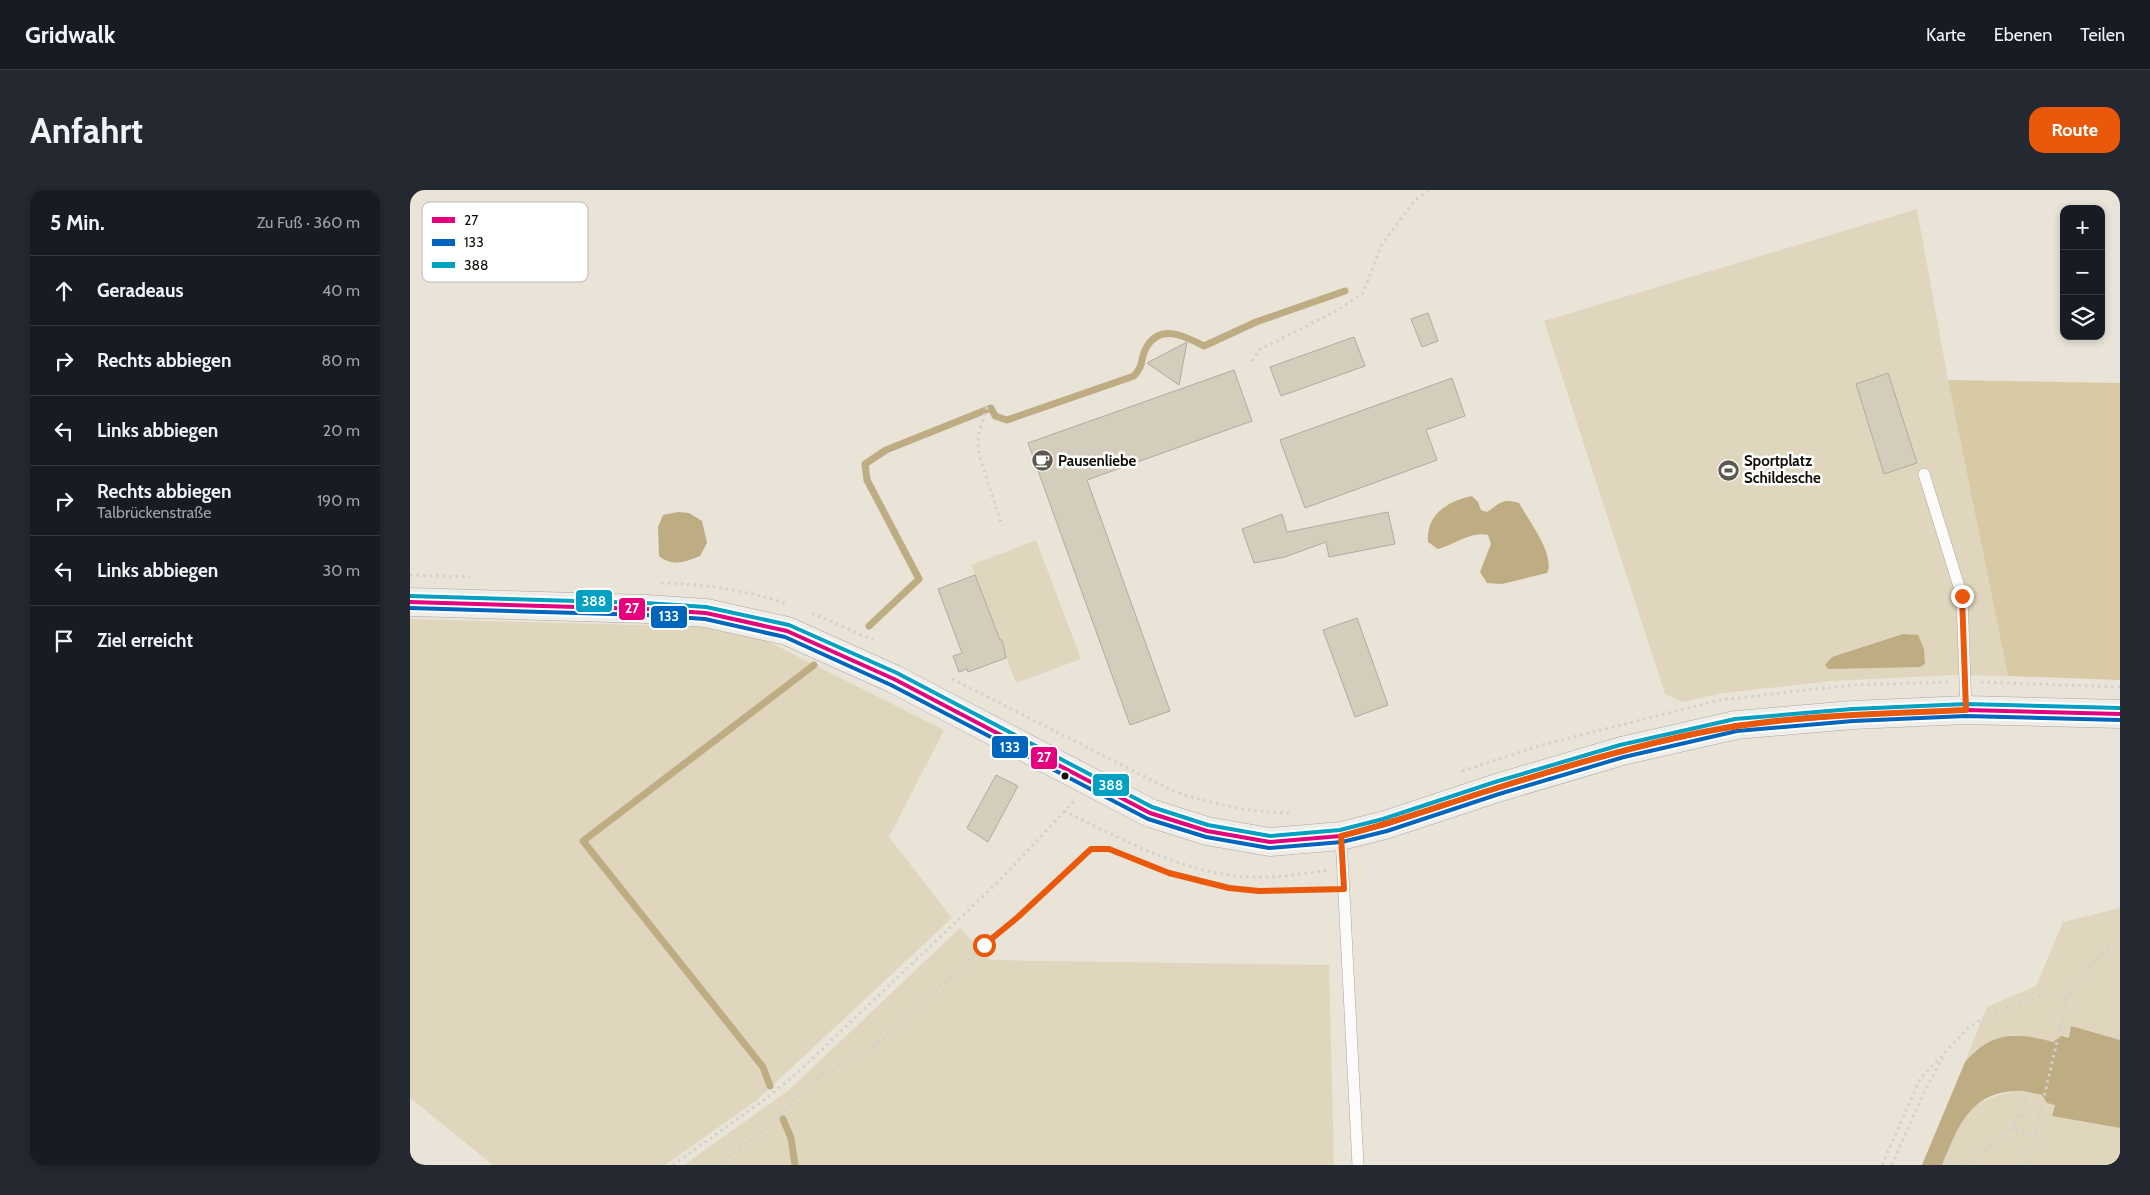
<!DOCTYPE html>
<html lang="de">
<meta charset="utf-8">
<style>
:root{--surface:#171b24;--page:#242831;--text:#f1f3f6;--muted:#9ea1a6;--line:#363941;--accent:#ea580c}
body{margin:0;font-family:Cabin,sans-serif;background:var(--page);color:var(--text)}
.controls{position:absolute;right:15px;top:15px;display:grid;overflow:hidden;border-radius:10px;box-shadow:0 2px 8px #0003}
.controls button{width:45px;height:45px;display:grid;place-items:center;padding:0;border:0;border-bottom:1px solid var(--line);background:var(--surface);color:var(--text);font:25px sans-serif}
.stop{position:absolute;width:15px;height:15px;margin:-11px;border:4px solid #ea580c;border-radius:50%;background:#fff}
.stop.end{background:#ea580c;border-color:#fff;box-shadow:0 1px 5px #0008}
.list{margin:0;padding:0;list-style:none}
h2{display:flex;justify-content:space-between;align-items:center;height:65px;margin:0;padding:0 20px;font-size:21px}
h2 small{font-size:16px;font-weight:400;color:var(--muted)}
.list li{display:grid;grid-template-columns:32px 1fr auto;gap:15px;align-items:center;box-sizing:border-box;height:70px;padding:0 20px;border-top:1px solid var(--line)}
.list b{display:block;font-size:19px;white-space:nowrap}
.list p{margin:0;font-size:16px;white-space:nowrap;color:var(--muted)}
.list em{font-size:16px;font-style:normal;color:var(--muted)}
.icon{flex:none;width:28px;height:28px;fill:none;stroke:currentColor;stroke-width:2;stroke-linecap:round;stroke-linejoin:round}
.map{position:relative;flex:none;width:1710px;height:975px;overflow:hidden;border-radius:15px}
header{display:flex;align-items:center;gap:30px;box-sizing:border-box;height:70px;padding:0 25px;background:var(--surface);border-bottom:1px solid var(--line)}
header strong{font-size:24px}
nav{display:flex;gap:28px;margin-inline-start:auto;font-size:18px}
.intro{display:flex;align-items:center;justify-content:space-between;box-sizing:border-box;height:120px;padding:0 30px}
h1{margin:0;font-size:35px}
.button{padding:12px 22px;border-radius:15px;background:var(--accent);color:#fff;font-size:18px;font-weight:700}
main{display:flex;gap:30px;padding:0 30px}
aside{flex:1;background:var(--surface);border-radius:15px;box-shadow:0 2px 8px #0003}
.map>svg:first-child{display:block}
.green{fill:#e0d6bd}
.forest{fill:#d9caa6}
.water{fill:#beac83}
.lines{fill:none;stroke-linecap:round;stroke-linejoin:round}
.stream{stroke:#beac83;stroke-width:7}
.building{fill:#d4cdbc;stroke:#afaba1}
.service-casing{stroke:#aca89e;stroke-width:12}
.secondary-casing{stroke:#aca89e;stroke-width:29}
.path{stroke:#d3d1ce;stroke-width:3;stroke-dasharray:2.5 4;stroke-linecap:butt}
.service{stroke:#fcfbf9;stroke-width:11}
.secondary{stroke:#efede9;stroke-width:28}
.bus-1-casing{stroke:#fff;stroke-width:8}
.bus-2-casing{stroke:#fff;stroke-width:8}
.bus-3-casing{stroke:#fff;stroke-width:8}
.bus-1{stroke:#e5007d;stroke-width:4}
.bus-2{stroke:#0065bd;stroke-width:4}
.bus-3{stroke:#01a1c4;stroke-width:4}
.route{stroke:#ea580c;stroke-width:6}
.bus-dot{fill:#120e07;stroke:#fff;stroke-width:2}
.labels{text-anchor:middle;stroke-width:5;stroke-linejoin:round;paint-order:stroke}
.poi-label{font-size:15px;font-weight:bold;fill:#120e07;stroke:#fff;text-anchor:start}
.key{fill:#fff;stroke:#b8b7b5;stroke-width:1}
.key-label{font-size:14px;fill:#120e07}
.line-badge{stroke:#fff;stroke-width:2}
.badge-label{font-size:14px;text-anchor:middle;font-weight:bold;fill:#fff}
</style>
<header>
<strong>Gridwalk</strong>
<nav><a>Karte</a><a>Ebenen</a><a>Teilen</a></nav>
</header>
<div class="intro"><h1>Anfahrt</h1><a class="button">Route</a></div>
<main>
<aside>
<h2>5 Min.<small>Zu Fuß · 360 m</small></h2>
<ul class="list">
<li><svg class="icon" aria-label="ahead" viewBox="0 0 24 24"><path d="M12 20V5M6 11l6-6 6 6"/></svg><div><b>Geradeaus</b></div><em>40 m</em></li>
<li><svg class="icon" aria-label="right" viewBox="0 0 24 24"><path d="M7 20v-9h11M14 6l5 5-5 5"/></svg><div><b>Rechts abbiegen</b></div><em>80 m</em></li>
<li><svg class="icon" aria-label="left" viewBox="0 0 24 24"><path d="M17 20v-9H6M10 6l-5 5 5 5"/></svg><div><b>Links abbiegen</b></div><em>20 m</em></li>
<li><svg class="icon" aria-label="right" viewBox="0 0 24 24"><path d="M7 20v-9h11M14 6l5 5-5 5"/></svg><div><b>Rechts abbiegen</b><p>Talbrückenstraße</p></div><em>190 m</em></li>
<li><svg class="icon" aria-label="left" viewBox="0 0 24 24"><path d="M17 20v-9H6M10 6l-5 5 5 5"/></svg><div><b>Links abbiegen</b></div><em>30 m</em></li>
<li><svg class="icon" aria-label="arrive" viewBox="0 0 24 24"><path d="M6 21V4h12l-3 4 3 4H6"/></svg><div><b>Ziel erreicht</b></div></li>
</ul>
</aside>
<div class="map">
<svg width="1710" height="975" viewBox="0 0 1710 975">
<rect width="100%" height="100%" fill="#e9e4d7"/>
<!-- green -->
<g class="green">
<path d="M1507 19 1538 190 1598 486 1543 485 1422 491 1313 503 1273 512 1255 504 1134 131Z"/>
<path d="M626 350 671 469 606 493 561 375Z"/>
<path d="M0 429 304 437 355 450 534 540 479 647 542 728 347 910 255 975H83L0 908Z"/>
<path d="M1710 718V850L1659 848 1643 852 1603 844 1567 859 1555 872 1577 817 1626 796 1653 732Z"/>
<path d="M550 738 580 770 919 775 924 975H274L379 900Z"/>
<path d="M1606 901 1632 905 1645 915 1642 926 1710 938V975H1532C1551 929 1553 912 1606 901Z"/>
</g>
<!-- forest -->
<path class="forest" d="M1538 190 1710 193V490L1598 486Z"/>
<!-- water -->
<g class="water">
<path d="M1062 306 1068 312 1071 320 1077 322C1091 313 1091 308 1109 313 1118 330 1146 365 1137 383L1092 394 1077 393 1070 382 1081 354 1078 345C1061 341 1044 355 1028 359L1018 352C1016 325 1037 311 1062 306Z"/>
<path d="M268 322 279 323 292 331 297 353 290 366C275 372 263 377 249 366L248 337 253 325Z"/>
<path d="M1493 444 1508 445 1514 459 1515 474 1510 477 1418 479 1415 475 1422 467Z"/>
<path d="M1661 836 1710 850V938L1642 926 1645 915 1637 913 1632 905C1623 904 1613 900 1605 901 1559 903 1547 939 1532 975H1512L1555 872C1582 841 1606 842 1643 852L1651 846 1659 848Z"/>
</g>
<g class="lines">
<!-- stream -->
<g class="stream">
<path d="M459 436 509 389 457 290 455 274 476 260 581 218 585 226 597 230 724 186C735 174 730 168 736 158 750 133 775 146 794 156L846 132 935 101"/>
<path d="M360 896 353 877 173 651 404 475"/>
<path d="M373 929 381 948 385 975"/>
</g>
</g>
<!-- building -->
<g class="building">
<path d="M1018 123 1028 151 1012 157 1001 129Z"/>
<path d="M944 147 955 176 871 206 860 177Z"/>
<path d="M777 152 769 195 737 173Z"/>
<path d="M824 180 842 231 677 290 760 521 720 535 618 253Z"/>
<path d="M1478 183 1507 273 1474 284 1446 194Z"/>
<path d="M1042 188 1055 226 1016 240 1027 270 895 318 870 250Z"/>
<path d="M978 322 985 354 919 367 916 352 875 367 844 373 832 339 872 324 877 342Z"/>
<path d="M565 385 590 450H592L596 468 558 482 557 479 549 482 543 466 552 463 528 399Z"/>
<path d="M947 428 978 515 945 527 913 440Z"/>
<path d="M586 585 608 596 578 652 557 638Z"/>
</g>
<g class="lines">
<defs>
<g id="service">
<path d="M1514 284 1552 406 1556 520"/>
<path d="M931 646 948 975"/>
</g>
<path id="secondary" d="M0 412 236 419 296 423 377 441 484 489 740 623 797 641 860 652 931 646 975 635 1087 598 1212 561 1326 535 1443 525 1556 520 1710 524"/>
</defs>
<!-- service casing -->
<use href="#service" class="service-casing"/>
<!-- secondary casing -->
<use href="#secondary" class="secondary-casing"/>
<!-- path -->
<g class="path">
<path d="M842 171 849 160 928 120 953 103 972 54 1004 11 1019 0"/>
<path d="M577 217 568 246 569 264 592 336"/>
<path d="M0 385 60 387"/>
<path d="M251 393C294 394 334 400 375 413"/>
<path d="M402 423 463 450"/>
<path d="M542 489 765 602C804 614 841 623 881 623"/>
<path d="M1571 492 1710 497"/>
<path d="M1052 581 1132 555 1310 510 1442 495 1539 492"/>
<path d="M654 621C712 649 776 685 842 687 868 688 892 684 918 680"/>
<path d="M1603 939 1607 924 1613 925 1617 904"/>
<path d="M263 975 354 910 386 884 589 691 665 610"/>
<path d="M309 975 364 931 405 888 458 862 681 659 691 657 699 659C746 680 797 699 850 701 872 702 896 700 918 699"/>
<path d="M1472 975 1510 889 1558 838 1580 824 1607 813 1637 804 1659 806"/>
<path d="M1482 975 1515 900 1533 867"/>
<path d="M1552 975 1603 939 1626 945"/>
<path d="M1618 975 1657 809C1673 784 1684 767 1710 752"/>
</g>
<!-- service -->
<use href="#service" class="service"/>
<!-- secondary -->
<use href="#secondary" class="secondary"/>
<defs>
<path id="bus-1" d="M0 412 236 419 296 423 377 441 484 489 740 623 797 641 860 652 931 646 975 635 1087 598 1212 561 1326 535 1443 525 1556 520 1710 524"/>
<path id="bus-2" d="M0 418 236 425 295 429 375 447 481 495 738 629 796 647 859 658 932 652 977 641 1089 604 1214 567 1327 541 1443 531 1556 526 1710 530"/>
<path id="bus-3" d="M0 406 236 413 296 417 379 435 487 483 742 617 798 635 860 646 930 640 973 629 1085 592 1210 555 1325 529 1442 519 1556 514 1710 518"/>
</defs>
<!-- bus-1 casing -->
<use href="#bus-1" class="bus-1-casing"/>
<!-- bus-2 casing -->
<use href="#bus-2" class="bus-2-casing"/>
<!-- bus-3 casing -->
<use href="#bus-3" class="bus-3-casing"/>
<!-- bus-1 -->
<use href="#bus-1" class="bus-1"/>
<!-- bus-2 -->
<use href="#bus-2" class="bus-2"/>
<!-- bus-3 -->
<use href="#bus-3" class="bus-3"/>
</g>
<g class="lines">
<!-- route -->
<path class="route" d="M574 755 608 727 681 659H699L759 683 819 698 849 701 934 699 931 646C984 633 1035 614 1087 598 1153 577 1220 557 1288 543 1376 525 1467 524 1556 520L1552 406"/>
</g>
<!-- icons -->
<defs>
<symbol id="cafe-disc" viewBox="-11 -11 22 22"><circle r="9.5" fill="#5d5950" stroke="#fff"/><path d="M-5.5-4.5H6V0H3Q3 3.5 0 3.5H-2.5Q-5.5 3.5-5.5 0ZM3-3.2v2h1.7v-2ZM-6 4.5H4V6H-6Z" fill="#fff"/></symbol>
<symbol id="stadium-disc" viewBox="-11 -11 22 22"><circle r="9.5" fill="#5d5950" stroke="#fff"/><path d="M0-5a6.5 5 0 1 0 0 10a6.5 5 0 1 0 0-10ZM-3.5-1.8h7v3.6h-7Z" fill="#fff"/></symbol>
</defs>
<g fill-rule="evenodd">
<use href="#cafe-disc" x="620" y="258" width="25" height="25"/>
<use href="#stadium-disc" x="1306" y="268" width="25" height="25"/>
</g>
<!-- markers -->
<circle class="bus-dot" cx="655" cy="586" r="4.5"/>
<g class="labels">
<!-- poi labels -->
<g class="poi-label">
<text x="648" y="276">Pausenliebe</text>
<text x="1334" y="276">Sportplatz<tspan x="1334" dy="17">Schildesche</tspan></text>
</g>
</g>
<!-- legend -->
<rect x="12" y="12" width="166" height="80" rx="8" class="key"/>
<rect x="22" y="27" width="23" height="6" fill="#e5007d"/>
<rect x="22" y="49" width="23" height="7" fill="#0065bd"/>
<rect x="22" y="72" width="23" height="6" fill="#01a1c4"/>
<g class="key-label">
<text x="54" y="35">27</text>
<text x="54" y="57">133</text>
<text x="54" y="80">388</text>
</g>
<g class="line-badge">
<rect x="165" y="399" width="38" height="24" rx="5" fill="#01a1c4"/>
<rect x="208" y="407" width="28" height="24" rx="5" fill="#e5007d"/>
<rect x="240" y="415" width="38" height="24" rx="5" fill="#0065bd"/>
<rect x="581" y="545" width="38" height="24" rx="5" fill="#0065bd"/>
<rect x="620" y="556" width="28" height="24" rx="5" fill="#e5007d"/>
<rect x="682" y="583" width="38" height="24" rx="5" fill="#01a1c4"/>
</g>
<g class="badge-label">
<text x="184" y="416">388</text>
<text x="222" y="423">27</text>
<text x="259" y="431">133</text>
<text x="600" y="562">133</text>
<text x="634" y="572">27</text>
<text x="701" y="600">388</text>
</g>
</svg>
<div class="controls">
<button>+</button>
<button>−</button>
<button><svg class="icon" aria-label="layers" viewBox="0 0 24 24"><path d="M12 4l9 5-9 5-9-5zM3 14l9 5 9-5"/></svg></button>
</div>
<div class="stop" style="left:574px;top:755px"></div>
<div class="stop end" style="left:1552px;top:406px"></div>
</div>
</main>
